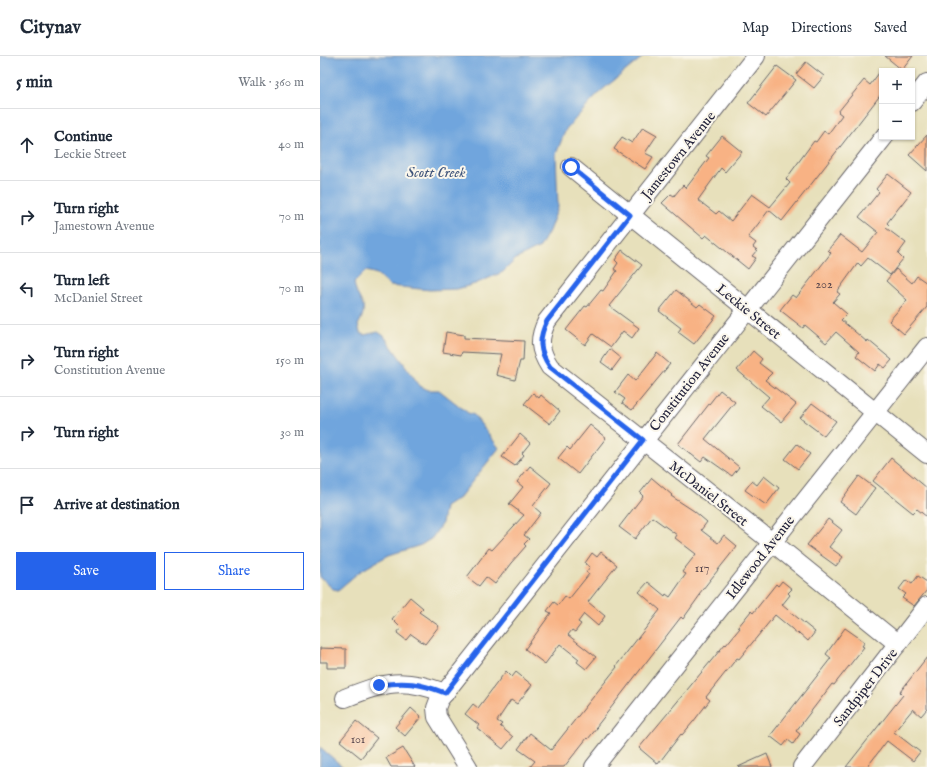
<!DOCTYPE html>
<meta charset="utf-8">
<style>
:root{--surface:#fff;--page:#f6f6f7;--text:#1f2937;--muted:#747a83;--line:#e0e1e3;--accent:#2563eb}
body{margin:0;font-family:"IM FELL English",serif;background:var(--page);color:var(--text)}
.controls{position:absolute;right:12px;top:12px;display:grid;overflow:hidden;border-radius:0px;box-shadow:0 1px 3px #0004}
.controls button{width:36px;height:36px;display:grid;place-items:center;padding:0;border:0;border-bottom:1px solid var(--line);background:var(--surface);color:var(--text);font:20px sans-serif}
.stop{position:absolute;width:12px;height:12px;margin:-9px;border:3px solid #2563eb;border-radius:50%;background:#fff}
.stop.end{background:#2563eb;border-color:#fff;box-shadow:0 1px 4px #0008}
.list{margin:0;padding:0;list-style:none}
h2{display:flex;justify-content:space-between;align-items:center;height:52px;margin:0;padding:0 16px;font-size:17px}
h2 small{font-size:13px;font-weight:400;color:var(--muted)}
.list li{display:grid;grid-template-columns:26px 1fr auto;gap:12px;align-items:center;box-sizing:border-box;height:72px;padding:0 16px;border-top:1px solid var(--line)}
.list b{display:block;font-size:15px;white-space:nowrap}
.list p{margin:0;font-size:13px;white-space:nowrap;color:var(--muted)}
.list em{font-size:13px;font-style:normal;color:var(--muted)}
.actions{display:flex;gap:8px;padding:12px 16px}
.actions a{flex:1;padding:9px 0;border:1px solid var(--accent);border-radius:0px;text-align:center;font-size:14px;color:var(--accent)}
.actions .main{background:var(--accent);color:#fff}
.icon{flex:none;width:22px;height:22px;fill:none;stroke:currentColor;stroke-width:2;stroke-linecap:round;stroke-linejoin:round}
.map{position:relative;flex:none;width:607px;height:711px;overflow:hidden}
header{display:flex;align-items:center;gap:24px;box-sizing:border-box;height:56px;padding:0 20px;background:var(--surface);border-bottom:1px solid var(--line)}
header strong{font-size:19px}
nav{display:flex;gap:22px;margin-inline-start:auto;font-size:14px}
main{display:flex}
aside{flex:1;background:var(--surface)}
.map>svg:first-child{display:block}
.water{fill:#70a5dd;stroke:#49648c}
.building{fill:#f8b284}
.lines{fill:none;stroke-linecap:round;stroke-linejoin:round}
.minor-casing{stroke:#676468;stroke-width:20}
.minor{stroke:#fff;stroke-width:18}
.route{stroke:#2563eb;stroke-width:5}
.labels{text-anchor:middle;stroke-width:4;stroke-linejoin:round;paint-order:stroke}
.number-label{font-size:12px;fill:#58464d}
.street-label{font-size:14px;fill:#22223b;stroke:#fbf7ec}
.water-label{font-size:15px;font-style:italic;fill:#41567c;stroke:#fbf7ec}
</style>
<header>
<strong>Citynav</strong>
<nav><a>Map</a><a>Directions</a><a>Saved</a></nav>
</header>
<main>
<aside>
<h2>5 min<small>Walk · 360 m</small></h2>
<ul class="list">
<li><svg class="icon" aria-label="ahead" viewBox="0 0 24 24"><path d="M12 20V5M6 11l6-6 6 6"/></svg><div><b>Continue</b><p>Leckie Street</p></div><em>40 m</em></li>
<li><svg class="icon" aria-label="right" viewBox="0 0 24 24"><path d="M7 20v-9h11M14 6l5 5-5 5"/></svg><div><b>Turn right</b><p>Jamestown Avenue</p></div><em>70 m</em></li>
<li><svg class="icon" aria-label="left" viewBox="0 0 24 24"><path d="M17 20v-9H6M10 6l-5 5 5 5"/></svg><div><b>Turn left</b><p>McDaniel Street</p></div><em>70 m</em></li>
<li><svg class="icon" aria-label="right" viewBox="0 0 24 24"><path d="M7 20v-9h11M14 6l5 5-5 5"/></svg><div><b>Turn right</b><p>Constitution Avenue</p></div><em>150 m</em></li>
<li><svg class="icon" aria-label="right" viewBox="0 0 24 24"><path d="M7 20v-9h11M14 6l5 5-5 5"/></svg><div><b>Turn right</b></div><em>30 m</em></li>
<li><svg class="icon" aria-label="arrive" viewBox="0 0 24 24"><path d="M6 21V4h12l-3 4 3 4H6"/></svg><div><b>Arrive at destination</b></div></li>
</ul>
<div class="actions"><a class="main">Save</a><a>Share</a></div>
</aside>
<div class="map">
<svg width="607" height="711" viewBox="0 0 607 711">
<rect width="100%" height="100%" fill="#fbf7ec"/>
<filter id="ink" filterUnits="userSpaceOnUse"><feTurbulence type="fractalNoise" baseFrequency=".025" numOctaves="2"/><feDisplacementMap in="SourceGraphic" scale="8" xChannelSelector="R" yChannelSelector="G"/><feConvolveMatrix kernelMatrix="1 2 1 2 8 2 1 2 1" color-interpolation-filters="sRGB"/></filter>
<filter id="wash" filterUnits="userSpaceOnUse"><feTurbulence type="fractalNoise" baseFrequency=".012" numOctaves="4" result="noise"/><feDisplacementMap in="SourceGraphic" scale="16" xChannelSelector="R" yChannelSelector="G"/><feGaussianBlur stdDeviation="0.9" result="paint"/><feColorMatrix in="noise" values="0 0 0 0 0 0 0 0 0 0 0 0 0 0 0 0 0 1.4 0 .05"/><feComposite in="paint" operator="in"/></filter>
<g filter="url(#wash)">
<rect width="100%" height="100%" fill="#e7e0bb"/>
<!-- water -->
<g class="water">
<path d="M0 0H324L281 35 246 73 236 98 238 151 229 175 220 191 196 203 183 216 155 228 137 233 110 234 70 230 57 218 46 215 34 226C37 248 51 246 38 269L40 277 44 279 58 276 64 280 100 330 108 334H119L148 357 154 359 179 392 139 442 125 451 122 467 112 482 101 489 69 499 58 505 39 516 18 534 13 533 0 521Z"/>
<path d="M0 691 23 711H0Z"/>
</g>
<g id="blocks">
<!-- building -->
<g class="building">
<path d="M565 0H593L582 14Z"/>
<path d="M486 6 504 20 494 32 476 18Z"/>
<path d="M457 10 476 24 446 61 428 47Z"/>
<path d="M562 13V37L489 131 462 165 449 154 428 181 436 187 433 191 437 194 432 200 436 202 428 213 386 179 383 182 342 147 351 138 354 140 363 129 366 132 389 102 386 100 402 80 422 96 405 116 401 112 378 144 396 158 399 155 411 165 432 138 450 151 470 127 466 123 494 85 496 86 504 75 508 78 522 59 518 56 544 24 550 29Z"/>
<path d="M323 71 337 79 325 97 333 101 325 113 294 93 302 81 312 87Z"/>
<path d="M607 79V115L589 99Z"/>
<path d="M568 118 591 136 567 167 569 169 566 172 586 187 578 198 583 203 570 219 548 202 541 210 538 207 517 236 520 238 513 246 527 258 521 264 547 286 548 284 572 304 565 312 560 308 555 315 536 300 539 296 516 276 506 287 485 269 483 272 460 254 472 239 476 242 511 197 508 194 520 179 542 196 558 176 539 161 559 136 556 133Z"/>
<path d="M302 194 322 209 289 250 319 272 312 282 303 275 291 291 273 278 265 289 246 274 265 250 267 251 281 234 283 235 297 215 294 213 298 207 295 204Z"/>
<path d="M576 213 592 227 597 220 607 227V251L584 278 569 265 587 244 566 225Z"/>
<path d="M356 234 377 251 380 248 396 260 374 288 358 276 361 272 339 255Z"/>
<path d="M126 276 144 279V282L204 285 203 305H200L195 324 176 319 181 298 142 296 141 299 123 296Z"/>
<path d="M290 293 301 302 292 314 281 306Z"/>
<path d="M433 295 442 303 439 307 452 317 445 324 476 348 461 366 441 350 449 341 417 314Z"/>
<path d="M337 297 350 308 312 354 302 347 305 343 295 336 308 319 315 325Z"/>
<path d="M400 334 415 346 385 383 419 411 412 420 385 401 381 406 358 388Z"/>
<path d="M213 337 219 342 221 339 240 355 230 368 204 348Z"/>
<path d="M492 347 516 365 504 380 480 362Z"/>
<path d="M270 369 286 382 258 418 238 402 247 391 250 394Z"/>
<path d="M200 378 210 387 202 397 204 399 195 410 182 401Z"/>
<path d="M477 388 490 398 478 413 465 403Z"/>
<path d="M571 402 607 432V461L597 453 593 457 553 425Z"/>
<path d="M210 410 231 427 213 450 221 457 204 479 209 483 204 488 206 490 191 507 175 528 166 521 159 530 147 521 169 492 172 494 204 459 189 448 203 431 197 426Z"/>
<path d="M444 420 459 432 446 449 425 434 432 425 437 429Z"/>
<path d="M539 420 555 432 536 458 520 446Z"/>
<path d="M332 422 352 439 351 440 374 455 387 466 381 474 398 487 404 479 417 490 379 538 380 539 363 563 361 561 280 666 276 671 277 672 268 683 267 682 244 711H210L215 705 198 693 210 677 231 694 297 611 296 610 340 554 319 536 328 526 345 540 346 538 350 541 366 518 362 516 376 498 355 482 357 479 332 461 315 483 299 471 323 440 320 437Z"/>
<path d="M508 463 522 474 509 491 523 501 516 510 487 489Z"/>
<path d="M281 496 297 509 268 546 285 560 278 570 264 558 258 566 261 568 255 576 252 574 248 579 276 601 266 613 257 606 259 603 240 588 225 608 205 593 231 557 227 555 234 546 238 549 245 540 249 543 269 518 266 516 270 511 265 507 272 497 277 501Z"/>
<path d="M598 520 607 526V534L594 550 582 542 586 538 579 533 586 524 592 528Z"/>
<path d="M462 525 472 533 468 537 470 539 462 549 495 576 488 585 479 577 478 578 455 559 419 603 417 602 386 641 390 644 373 666 362 679 361 678 338 708 319 692 405 588 406 589 420 572 418 571 431 555 433 557 456 528 458 530Z"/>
<path d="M90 541 103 552 99 556 119 570 105 588 91 578 86 584 77 577 81 572 72 563Z"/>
<path d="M525 572 545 586 542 590 544 591 514 629 512 628 476 675 480 678 473 688 468 684 463 690 450 680 511 602 506 598Z"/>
<path d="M0 592 26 593V612H7V606H0Z"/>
<path d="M607 601V653L601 660 593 653 574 676 600 696 593 705 567 685 547 711H526L583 639 580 636Z"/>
<path d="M186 615 192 621 196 616 212 629 197 648 191 644 177 665 182 668 180 670 193 681 183 693 157 672 159 669 145 658 153 648 158 652Z"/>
<path d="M91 652 101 661 85 680 75 671Z"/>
<path d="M36 665 57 682 41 702 20 685Z"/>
<path d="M83 692 95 711H71L66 702Z"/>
<path d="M447 698 452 711H418Z"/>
</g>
</g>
</g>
<g filter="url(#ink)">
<use href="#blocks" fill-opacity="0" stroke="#676468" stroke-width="1"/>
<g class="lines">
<defs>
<g id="minor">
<path d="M436 0 227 265C218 283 219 294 230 311L452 486 578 588"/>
<path d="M592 46 607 27"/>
<path d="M251 111 607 398"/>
<path d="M25 642C66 626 82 621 125 637"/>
<path d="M148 711 117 661 116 652 119 644 564 81"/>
<path d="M274 711 607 291"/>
<path d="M482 711 607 550"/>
</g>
</defs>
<!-- minor casing -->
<use href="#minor" class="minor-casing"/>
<!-- minor -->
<use href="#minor" class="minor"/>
</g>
</g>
<g class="lines" filter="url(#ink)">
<!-- route -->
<path class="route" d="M59 629C86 625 99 627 125 637L323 384 230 311C219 295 218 283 227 265L310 159 251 111"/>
</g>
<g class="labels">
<!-- number labels -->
<g class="number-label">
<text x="504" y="232">202</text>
<text x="382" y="516">117</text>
<text x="38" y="687">101</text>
</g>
<!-- street labels -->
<g class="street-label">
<text transform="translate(358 99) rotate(-51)" y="5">Jamestown Avenue</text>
<text transform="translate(429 255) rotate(39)" y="5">Leckie Street</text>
<text transform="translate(369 326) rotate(-52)" y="5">Constitution Avenue</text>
<text transform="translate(389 437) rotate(38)" y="5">McDaniel Street</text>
<text transform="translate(440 501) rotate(-52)" y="5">Idlewood Avenue</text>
<text transform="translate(545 631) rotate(-52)" y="5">Sandpiper Drive</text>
</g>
<!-- water labels -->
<g class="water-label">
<text x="116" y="121">Scott Creek</text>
</g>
</g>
</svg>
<div class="controls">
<button>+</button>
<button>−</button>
</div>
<div class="stop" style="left:251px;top:111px"></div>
<div class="stop end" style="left:59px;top:629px"></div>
</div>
</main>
